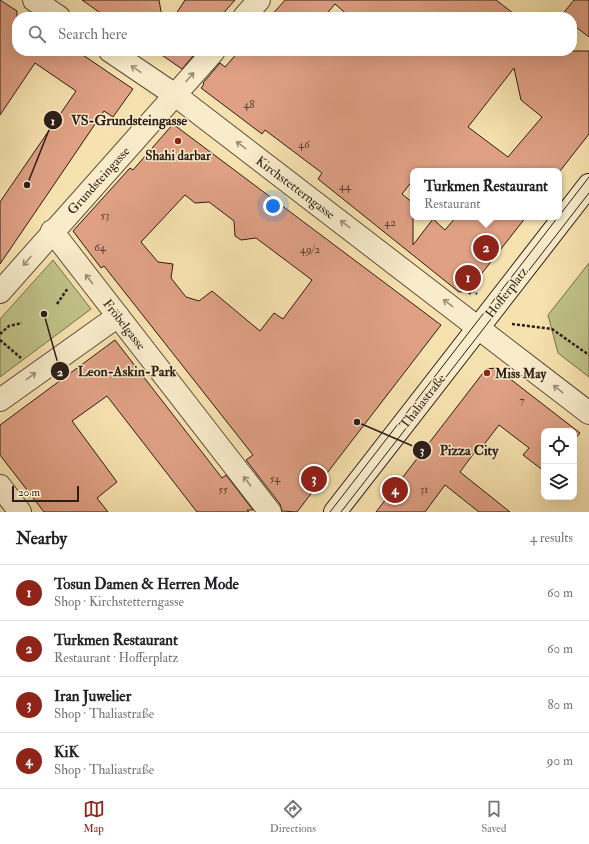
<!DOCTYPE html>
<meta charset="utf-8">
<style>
:root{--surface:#fff;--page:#f2f2f2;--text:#202124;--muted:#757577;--line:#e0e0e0;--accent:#8f2418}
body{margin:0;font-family:"IM FELL Double Pica",serif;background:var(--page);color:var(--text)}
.controls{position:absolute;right:12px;bottom:12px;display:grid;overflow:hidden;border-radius:8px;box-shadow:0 4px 16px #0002}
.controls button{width:36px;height:36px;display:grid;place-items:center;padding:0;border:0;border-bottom:1px solid var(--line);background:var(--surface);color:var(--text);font:20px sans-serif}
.scale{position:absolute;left:12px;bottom:10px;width:67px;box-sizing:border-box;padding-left:4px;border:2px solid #2b1d17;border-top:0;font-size:11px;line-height:14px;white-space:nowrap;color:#2b1d17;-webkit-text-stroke:3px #f9eccb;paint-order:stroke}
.you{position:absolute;left:273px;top:206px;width:14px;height:14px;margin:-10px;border:3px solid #fff;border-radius:50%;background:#1a73e8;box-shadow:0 0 0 6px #1a73e833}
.badge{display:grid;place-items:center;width:26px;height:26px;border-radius:50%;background:var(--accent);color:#fff;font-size:13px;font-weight:700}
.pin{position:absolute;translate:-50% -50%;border:2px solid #fff;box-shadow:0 1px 4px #0006}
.popup{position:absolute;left:410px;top:168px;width:152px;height:52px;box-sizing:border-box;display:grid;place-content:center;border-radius:8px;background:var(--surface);filter:drop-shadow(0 1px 3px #0005);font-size:13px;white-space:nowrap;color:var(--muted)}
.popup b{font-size:15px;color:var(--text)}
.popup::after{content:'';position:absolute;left:50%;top:100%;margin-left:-8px;border:8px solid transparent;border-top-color:var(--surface)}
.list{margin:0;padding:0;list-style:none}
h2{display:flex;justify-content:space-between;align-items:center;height:52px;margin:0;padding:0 16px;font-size:17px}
h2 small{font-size:13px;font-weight:400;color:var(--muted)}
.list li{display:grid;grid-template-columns:26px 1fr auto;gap:12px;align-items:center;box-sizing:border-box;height:56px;padding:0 16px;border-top:1px solid var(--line)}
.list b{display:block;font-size:15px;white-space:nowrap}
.list p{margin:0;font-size:13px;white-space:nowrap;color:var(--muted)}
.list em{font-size:13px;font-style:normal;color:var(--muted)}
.icon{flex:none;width:22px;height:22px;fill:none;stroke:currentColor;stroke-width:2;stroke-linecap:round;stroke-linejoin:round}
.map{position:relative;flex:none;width:589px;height:512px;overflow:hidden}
.search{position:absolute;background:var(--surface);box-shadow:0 4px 16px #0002;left:12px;right:12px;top:12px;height:44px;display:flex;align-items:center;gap:10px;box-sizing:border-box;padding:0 14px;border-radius:16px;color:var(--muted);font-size:15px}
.sheet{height:276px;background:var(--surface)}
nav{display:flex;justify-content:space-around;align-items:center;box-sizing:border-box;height:56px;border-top:1px solid var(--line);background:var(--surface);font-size:11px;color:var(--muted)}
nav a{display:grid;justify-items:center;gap:2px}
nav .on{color:var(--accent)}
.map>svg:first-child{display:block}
.green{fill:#c0c288;stroke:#767050}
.building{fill:#dfa084;stroke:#2b1d17;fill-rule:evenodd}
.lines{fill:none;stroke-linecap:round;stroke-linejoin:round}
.street-casing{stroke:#5e4e3d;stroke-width:24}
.secondary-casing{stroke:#2b1d17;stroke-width:24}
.path{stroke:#2b1d17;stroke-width:2.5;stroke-dasharray:3 2;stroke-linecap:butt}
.street{stroke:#f9eccb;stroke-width:22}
.secondary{stroke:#f9eccb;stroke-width:22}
.tram{stroke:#2b1d17;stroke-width:1}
.oneway{stroke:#9c8f7a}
.poi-dot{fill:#8f2418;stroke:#f9eccb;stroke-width:1.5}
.labels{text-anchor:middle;stroke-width:3;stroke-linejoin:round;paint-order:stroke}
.number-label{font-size:11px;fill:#583e32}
.poi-label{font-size:13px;font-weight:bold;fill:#2b1d17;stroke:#f9eccb}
.street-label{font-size:13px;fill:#2b1d17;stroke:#f9eccb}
.leader{fill:none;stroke:#2b1d17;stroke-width:1.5}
.callout-dot{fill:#2b1d17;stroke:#f9eccb;stroke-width:1.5}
.mark-label{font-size:12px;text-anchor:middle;font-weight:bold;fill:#fff}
.callout-label{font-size:14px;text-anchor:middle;font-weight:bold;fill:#2b1d17;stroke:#f9eccb;stroke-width:3;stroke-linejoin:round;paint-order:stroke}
</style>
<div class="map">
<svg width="589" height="512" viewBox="0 0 589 512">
<rect width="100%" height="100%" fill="#f6e2af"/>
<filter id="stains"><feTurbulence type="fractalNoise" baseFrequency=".005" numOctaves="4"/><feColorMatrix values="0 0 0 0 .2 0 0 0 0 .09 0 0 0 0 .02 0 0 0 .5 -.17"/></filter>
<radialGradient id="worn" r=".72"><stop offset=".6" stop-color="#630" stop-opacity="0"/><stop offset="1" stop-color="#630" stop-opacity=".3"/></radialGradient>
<!-- green -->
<g class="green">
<path d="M53 260 91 309 0 377V319Z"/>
<path d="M589 263V377L558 353 548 315Z"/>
</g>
<!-- building -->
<g class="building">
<path d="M0 0 17 11V51H77L133 89 113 117 104 111 0 264V202L76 91 35 63 0 115Z"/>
<path d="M82 0H159L162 17H106Z"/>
<path d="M185 0H235L220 17H174Z"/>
<path d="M285 0H496L518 17H350L335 4 324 17H270Z"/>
<path d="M574 0H589V37L572 24V17L561 16Z"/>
<path d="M156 51H197L182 69Z"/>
<path d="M239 51H589V134L560 171H413V180L402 194 413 203V245L433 219 445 230 456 217H526L468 291 459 292 318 179 322 173 265 130 262 134 201 88 204 84 203 83 220 63 225 67ZM514 68 521 100 542 117 508 157 468 127Z"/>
<path d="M173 124 441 325 297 512 282 511 280 504 246 460 253 455 104 266 101 268 73 231 130 168 133 170ZM185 195 195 203 209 202 234 221 235 236 241 240 256 238 312 280 283 319 274 313 260 331 212 291 199 301 186 297 171 278 173 264 158 262 141 242Z"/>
<path d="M115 340 222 478 226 475 253 510H247L249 512H197L107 396 72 421 117 482 97 498 108 512H44L0 455V425Z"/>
<path d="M496 368 580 433 574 440V431H544V471L523 455 529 448 499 425 482 447 480 445 460 472 510 512H479L445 485 425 512H376L486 369Z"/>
</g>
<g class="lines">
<defs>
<g id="street">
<path d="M34 0 59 17"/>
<path d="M244 17 259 0"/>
<path d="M110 51 175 95 589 413"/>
<path d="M52 231 270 512"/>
<path d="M0 292 214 51"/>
<path d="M0 400 118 316"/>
<path d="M0 486 20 512"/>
</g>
<path id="secondary" d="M335 512 589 185"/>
</defs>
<!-- street casing -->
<use href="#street" class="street-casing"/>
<!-- secondary casing -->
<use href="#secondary" class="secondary-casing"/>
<!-- path -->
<g class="path">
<path d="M469 294 472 290 477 294"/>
<path d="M57 304 68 288"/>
<path d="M512 324 552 329 589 355"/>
<path d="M0 334 9 326 22 323"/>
<path d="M0 340 21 358"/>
</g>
<!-- street -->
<use href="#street" class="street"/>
<!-- secondary -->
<use href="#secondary" class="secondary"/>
<!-- tram -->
<g class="tram">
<path d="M559 216 589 177"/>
<path d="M330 512 558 217"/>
<path d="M341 512 589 193"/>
</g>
</g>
<!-- one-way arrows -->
<defs><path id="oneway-shaft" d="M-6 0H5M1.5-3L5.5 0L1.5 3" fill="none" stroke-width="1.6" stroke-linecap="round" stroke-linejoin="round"/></defs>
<g class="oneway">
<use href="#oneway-shaft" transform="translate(136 69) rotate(-146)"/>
<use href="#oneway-shaft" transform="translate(190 77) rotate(-49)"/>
<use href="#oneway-shaft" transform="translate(241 145) rotate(-143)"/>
<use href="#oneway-shaft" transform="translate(345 224) rotate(-143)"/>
<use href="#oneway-shaft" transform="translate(27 261) rotate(131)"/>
<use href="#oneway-shaft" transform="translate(89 279) rotate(-128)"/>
<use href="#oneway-shaft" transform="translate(448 303) rotate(-143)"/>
<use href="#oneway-shaft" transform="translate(31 376) rotate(-36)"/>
<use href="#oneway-shaft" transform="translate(558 389) rotate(-142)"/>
<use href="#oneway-shaft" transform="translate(247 481) rotate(-128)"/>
</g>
<!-- markers -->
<g class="poi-dot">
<circle cx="178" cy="141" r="4"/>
<circle cx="487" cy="373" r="4"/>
</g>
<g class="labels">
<!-- number labels -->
<g class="number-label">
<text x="249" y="108">48</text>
<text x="304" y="148">46</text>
<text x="345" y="190">44</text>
<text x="105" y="219">53</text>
<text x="390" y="226">42</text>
<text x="100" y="251">64</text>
<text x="310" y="253">49/2</text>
<text x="522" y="404">7</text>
<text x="275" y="482">54</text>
<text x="223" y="493">55</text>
<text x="424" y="493">31</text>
</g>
<!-- poi labels -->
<g class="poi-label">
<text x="178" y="160">Shahi darbar</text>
<text x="495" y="378" text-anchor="start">Miss May</text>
</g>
<!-- street labels -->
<g class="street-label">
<text transform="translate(98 180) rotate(-48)" y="5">Grundsteingasse</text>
<text transform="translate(296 187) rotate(37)" y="5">Kirchstetterngasse</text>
<text transform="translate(506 292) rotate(-52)" y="5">Hofferplatz</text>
<text transform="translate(125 324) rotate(52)" y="5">Fröbelgasse</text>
<text transform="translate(422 401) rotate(-52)" y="5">Thaliastraße</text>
</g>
</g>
<!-- callouts -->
<path class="leader" d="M27 185L53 120M44 314L60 371M357 422L422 450"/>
<g class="callout-dot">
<circle cx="27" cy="185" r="4"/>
<circle cx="44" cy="314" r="4"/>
<circle cx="357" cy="422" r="4"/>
<circle cx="53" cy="120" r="10"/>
<circle cx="60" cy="371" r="10"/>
<circle cx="422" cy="450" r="10"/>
</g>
<g class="mark-label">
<text x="53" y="125">1</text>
<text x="60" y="376">2</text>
<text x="422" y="454">3</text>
</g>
<g class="callout-label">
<text x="129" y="125">VS-Grundsteingasse</text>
<text x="127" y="376">Leon-Askin-Park</text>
<text x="469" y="455">Pizza City</text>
</g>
<rect width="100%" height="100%" filter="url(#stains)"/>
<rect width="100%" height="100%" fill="url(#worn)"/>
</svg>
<div class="controls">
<button><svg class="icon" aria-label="locate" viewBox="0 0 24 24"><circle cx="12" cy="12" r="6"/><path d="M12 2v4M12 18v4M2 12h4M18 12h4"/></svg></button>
<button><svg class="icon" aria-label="layers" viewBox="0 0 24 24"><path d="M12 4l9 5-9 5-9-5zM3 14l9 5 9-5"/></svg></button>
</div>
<div class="scale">20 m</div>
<div class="you"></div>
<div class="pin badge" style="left:468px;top:278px">1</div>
<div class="pin badge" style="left:486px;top:248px">2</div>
<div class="popup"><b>Turkmen Restaurant</b>Restaurant</div>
<div class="pin badge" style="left:314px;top:479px">3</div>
<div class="pin badge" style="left:395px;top:490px">4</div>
<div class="search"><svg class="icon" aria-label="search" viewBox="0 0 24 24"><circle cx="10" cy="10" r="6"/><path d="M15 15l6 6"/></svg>Search here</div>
</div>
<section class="sheet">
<h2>Nearby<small>4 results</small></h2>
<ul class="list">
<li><span class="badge">1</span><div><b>Tosun Damen &amp; Herren Mode</b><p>Shop · Kirchstetterngasse</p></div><em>60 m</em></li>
<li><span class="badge">2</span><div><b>Turkmen Restaurant</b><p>Restaurant · Hofferplatz</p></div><em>60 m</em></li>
<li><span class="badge">3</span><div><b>Iran Juwelier</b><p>Shop · Thaliastraße</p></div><em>80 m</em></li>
<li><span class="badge">4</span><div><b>KiK</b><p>Shop · Thaliastraße</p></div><em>90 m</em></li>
</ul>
</section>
<nav>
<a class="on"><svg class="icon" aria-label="map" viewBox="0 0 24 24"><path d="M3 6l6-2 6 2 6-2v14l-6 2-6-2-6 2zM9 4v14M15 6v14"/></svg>Map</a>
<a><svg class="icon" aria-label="directions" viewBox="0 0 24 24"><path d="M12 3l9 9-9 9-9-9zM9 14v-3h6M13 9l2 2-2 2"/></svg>Directions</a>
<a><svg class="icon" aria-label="saved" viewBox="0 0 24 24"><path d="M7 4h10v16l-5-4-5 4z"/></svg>Saved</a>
</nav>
